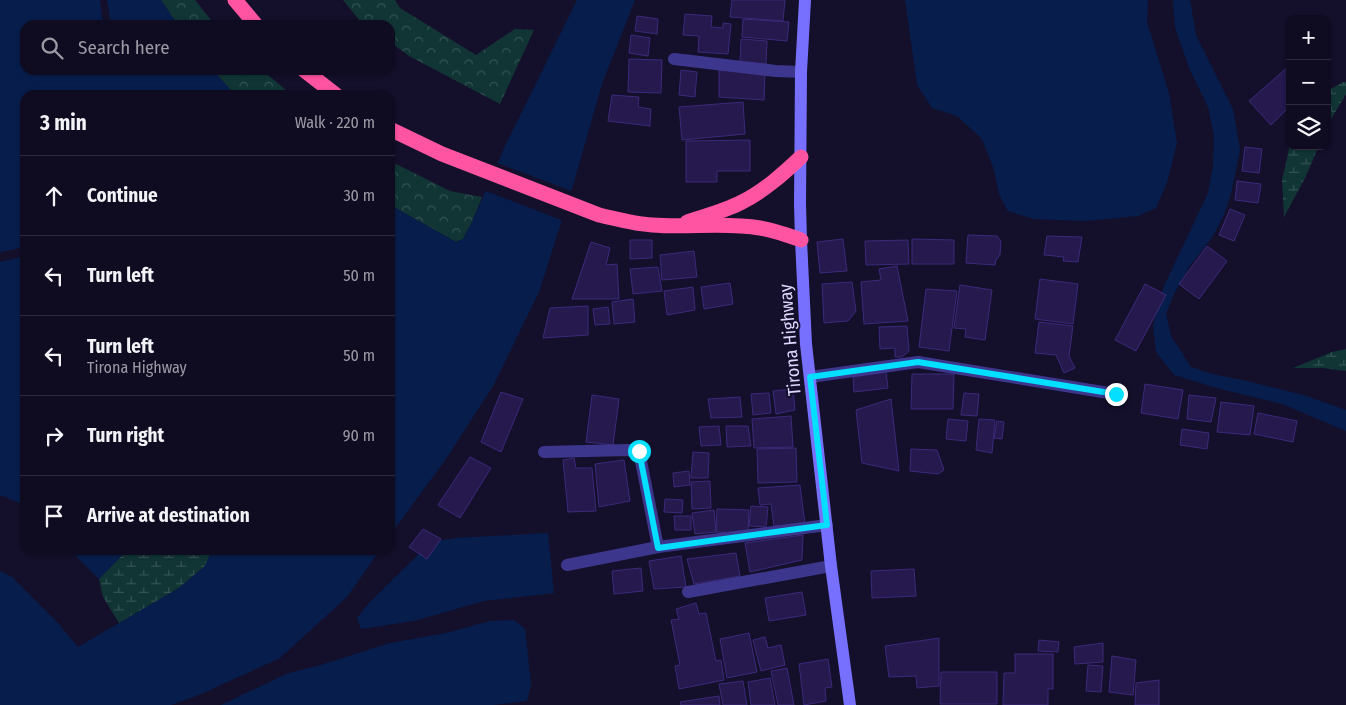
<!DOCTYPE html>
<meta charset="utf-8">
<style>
:root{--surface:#0f0b20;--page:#181429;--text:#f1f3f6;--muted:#9b9ba5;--line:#2f2b3e}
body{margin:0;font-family:"Fira Sans Condensed",sans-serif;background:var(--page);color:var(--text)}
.controls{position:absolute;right:15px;top:15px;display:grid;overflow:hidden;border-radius:10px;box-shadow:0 1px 4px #0004}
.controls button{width:45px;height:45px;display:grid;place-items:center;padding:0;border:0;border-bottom:1px solid var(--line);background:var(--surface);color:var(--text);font:25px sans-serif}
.stop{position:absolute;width:15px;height:15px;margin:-11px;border:4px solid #05dfff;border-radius:50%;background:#fff}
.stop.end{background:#05dfff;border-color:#fff;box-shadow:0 1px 5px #0008}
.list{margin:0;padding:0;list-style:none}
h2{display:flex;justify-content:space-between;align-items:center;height:65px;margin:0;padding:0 20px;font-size:21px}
h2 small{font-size:16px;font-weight:400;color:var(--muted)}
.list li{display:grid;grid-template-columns:32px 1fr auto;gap:15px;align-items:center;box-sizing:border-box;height:80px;padding:0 20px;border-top:1px solid var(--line)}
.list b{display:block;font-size:19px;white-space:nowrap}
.list p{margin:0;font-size:16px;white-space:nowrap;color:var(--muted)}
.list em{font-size:16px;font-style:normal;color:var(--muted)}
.icon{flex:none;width:28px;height:28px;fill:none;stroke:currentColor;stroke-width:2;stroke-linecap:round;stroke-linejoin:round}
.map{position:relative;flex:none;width:1346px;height:705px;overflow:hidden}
.search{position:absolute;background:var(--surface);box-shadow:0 1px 4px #0004;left:20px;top:20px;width:375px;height:55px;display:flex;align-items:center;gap:12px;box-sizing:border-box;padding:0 18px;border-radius:15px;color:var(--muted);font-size:19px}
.panel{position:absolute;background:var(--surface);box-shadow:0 1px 4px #0004;left:20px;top:90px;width:375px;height:465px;border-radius:15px}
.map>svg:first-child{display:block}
.forest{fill:url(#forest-crowns)}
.wetland{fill:url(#wetland-marsh)}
.water{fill:#071e4c}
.pier{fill:#140f2b}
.building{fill:#25194d;stroke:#3c2a7b}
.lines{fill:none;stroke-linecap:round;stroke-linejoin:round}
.lane{stroke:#3c378d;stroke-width:12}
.street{stroke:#3c378d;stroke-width:12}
.secondary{stroke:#7770ff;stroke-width:12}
.highway{stroke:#ff54a1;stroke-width:15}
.route{stroke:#05dfff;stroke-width:6}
.labels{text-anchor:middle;stroke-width:4;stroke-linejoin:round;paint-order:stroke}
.street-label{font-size:18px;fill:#ded9ff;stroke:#140f2b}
</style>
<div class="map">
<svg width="1346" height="705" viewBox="0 0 1346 705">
<defs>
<pattern id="forest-crowns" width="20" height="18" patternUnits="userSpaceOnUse" patternTransform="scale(1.25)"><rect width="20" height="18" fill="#113535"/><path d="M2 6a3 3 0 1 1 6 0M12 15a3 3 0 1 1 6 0" fill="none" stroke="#335253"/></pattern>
<pattern id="wetland-marsh" width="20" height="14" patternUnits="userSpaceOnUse" patternTransform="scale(1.25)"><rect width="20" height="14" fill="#113535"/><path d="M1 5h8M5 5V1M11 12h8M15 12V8" fill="none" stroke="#335253"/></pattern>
</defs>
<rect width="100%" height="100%" fill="#140f2b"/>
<!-- forest -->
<g class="forest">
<path d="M161 0H195L215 25H178Z"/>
<path d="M343 0H395L400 8 476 55 515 29 534 30 500 104 409 56 390 42V25H366L360 21Z"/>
<path d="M213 70H262L292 95H235Z"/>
<path d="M390 161 450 191 482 197 471 224 463 239 456 242 390 205Z"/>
</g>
<!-- wetland -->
<g class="wetland">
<path d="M1343 82H1346V94L1327 126V91Z"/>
<path d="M1290 145V146H1319L1305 178 1284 217 1282 180Z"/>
<path d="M1346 349V371L1322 368H1293L1332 352Z"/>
<path d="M127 550H212L205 566 179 588 119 623 103 597 99 579Z"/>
</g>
<!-- water -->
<g class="water">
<path d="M0 0H100L103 25H25V70H213L235 95H25V247L0 252Z"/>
<path d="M107 0H161L178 25H111Z"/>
<path d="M577 0H635L602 84 574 182 539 292 493 386 446 459 390 535V205L456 242 463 239 471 224 506 144Z"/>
<path d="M905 0H1148L1147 22 1169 93 1177 143 1167 183 1156 208 1138 216 1086 221 1033 219 1008 211 999 194 994 170 982 139 957 116 932 108 917 85Z"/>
<path d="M1173 0H1190L1196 35 1233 109 1240 150 1231 194 1224 215 1213 236 1189 267 1174 294 1166 314 1171 336 1191 367 1212 374 1247 381 1304 395 1346 410V431L1282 404 1220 389 1174 375 1156 352 1153 325 1164 286 1208 193 1213 166 1214 136 1208 107 1190 70 1175 28Z"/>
<path d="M25 256V505L0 495V262Z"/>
<path d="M548 533 554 593 484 601 414 621 361 629 357 618 368 604 431 542 456 538Z"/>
<path d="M70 550H127L99 579Z"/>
<path d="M212 550H380L347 597 280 658 199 695 171 705H0V571L12 577 57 622 78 647 179 588 205 566Z"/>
<path d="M514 620 525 629 531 684 527 701 493 705H221L286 674 324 664 390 643 446 633 490 621Z"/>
</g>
<!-- pier -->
<path class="pier" d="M495 162 574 192 564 221 483 190Z"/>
<!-- building -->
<g class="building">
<path d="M732 0H785L783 21 730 17Z"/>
<path d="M685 14 712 16 711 27 723 28V23L731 24 728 54 698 52 699 36 683 35Z"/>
<path d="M637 16 658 19 657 34 635 31Z"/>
<path d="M743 19 789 22 787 41 742 37Z"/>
<path d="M631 35 650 38 648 56 629 53Z"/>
<path d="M741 39 767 41 766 64 740 62Z"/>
<path d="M629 59 662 60 661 93 628 92Z"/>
<path d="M1290 65V106L1271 125 1249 101Z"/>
<path d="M681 70 697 72 695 97 679 95Z"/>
<path d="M719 70 765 73 764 100 719 97Z"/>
<path d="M612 95 639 97 638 107 651 109 650 126 608 121Z"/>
<path d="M743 102 745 134 682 140 679 107Z"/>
<path d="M750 140V171H717V182H686V141Z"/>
<path d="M1245 147 1262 149 1259 173 1242 171Z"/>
<path d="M1237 181 1261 184 1258 203 1235 200Z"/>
<path d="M1230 209 1245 215 1234 241 1219 235Z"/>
<path d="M968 235 997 236 1001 241 1000 255 996 260 995 265 966 263Z"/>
<path d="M1047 236 1082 237 1078 262 1063 261 1064 257 1044 255Z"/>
<path d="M843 239 847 271 820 273 817 242Z"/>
<path d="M912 239 954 240V264H912Z"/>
<path d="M630 240H652V258L630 259Z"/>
<path d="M908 240 909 264 866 265 865 241Z"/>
<path d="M591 242 610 248 606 265 617 264 619 299H572Z"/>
<path d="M1207 246 1227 261 1199 299 1179 284Z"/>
<path d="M694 251 697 277 662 280 660 255Z"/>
<path d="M897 266 908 321 864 324 861 282 881 280 879 269Z"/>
<path d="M658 267 662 291 633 294 630 269Z"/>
<path d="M1040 279 1078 284 1073 324 1035 319Z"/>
<path d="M852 282 856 311 848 321 824 323 822 284Z"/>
<path d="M730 283 733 304 704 309 701 287Z"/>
<path d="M1145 284 1166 295 1136 351 1115 340Z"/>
<path d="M960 285 992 290 985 340 965 337 966 329 954 328Z"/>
<path d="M693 287 695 310 667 315 664 291Z"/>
<path d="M926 289 957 291 949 351 919 347Z"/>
<path d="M633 299 635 322 614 324 612 302Z"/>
<path d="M588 306V335L543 338 550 308Z"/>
<path d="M608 307 610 324 595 325 593 309Z"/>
<path d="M1039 322 1073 326 1069 356 1075 368 1064 373 1056 355 1035 353Z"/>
<path d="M907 326 909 351 902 357H895V348L880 349 879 327Z"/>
<path d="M886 372 888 388 854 392 853 377Z"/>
<path d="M912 374H954L953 409H911Z"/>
<path d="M1145 384 1183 390 1178 419 1141 413Z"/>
<path d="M793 389 795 410 776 414 773 391Z"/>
<path d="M501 392 523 399 501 452 481 442Z"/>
<path d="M769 393 771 413 753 415 751 394Z"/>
<path d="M964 393 979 394 977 416 961 415Z"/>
<path d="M592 395 619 399 613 445 586 442Z"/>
<path d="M1189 395 1216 398 1211 422 1187 419Z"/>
<path d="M740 397 742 417 711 418 708 399Z"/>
<path d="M891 399 899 471 862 463 856 410Z"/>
<path d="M1221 402 1254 406 1250 435 1217 432Z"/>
<path d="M1258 413 1297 421 1293 442 1254 434Z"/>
<path d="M791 416 793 447 754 448 752 419Z"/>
<path d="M948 419 968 421 966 441 946 439Z"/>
<path d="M979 419 995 420 992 453 976 450Z"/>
<path d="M997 421 1004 422 1002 439 994 438Z"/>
<path d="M719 426 721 445 701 446 699 427Z"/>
<path d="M726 426H748L751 446 727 447Z"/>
<path d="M1182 429 1209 433 1207 449 1180 445Z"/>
<path d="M796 448 797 482 758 483 757 449Z"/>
<path d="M911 449 937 450 944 470 938 474 910 471Z"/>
<path d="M693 452 709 453 708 478H691Z"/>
<path d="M470 457 491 468 460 518 438 505Z"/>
<path d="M574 458 576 468H592L596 511 568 512 563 460Z"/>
<path d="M624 460 630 501 599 507 595 464Z"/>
<path d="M689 471 690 485 674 487 673 473Z"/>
<path d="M710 481 711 508 692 509 691 482Z"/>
<path d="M800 485 805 524 774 526 771 504 760 505 758 488Z"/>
<path d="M665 499 683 500 682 513 664 512Z"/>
<path d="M751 506 768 507 766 527 749 526Z"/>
<path d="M717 509 749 510 748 533 716 532Z"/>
<path d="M714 510 716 532 695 534 692 513Z"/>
<path d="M674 516H691V530H675Z"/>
<path d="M423 529 441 539 427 559 409 547Z"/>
<path d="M803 535 802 560 750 572 745 543Z"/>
<path d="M736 553 740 576 694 584 687 559Z"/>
<path d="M681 556 686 587 654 589 649 561Z"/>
<path d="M641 568 643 591 614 594 612 571Z"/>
<path d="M914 569 916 596 872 598 871 571Z"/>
<path d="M802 592 806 615 769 621 765 598Z"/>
<path d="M696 603 699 614 706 613 716 661 721 660 724 680 679 689 675 666 680 665 671 620 679 619 676 609Z"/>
<path d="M749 633 757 672 727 678 720 639Z"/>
<path d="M765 637 768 648 781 645 785 665 761 671 753 640Z"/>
<path d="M939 638V686L917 688 916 676 889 677 885 646Z"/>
<path d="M1039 640 1059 642 1058 652 1038 651Z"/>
<path d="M1103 643V662L1075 664 1074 647Z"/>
<path d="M1015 654H1053V689H1048V705H1003L1004 673H1015Z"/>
<path d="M1112 656 1136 660 1133 695 1109 692Z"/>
<path d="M828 659 832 687 825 688 826 701 804 705 799 664Z"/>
<path d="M1088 665 1103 666 1101 692 1086 691Z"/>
<path d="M787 668 794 705H778L771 671Z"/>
<path d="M941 672H997V704H940Z"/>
<path d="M770 678 775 705H751L748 682Z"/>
<path d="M1159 680V705H1135L1136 683Z"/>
<path d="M743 681 747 705H723L719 684Z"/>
<path d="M719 696 720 705H681L680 702Z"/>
</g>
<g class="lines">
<!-- lane -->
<g class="lane">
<path d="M674 59 776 71 801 72"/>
<path d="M688 592 831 566"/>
</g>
<!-- street -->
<g class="street">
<path d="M810 377 918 362 1115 394"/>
<path d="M544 452 629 450 639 451 658 547 827 525"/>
<path d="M567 565 658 547"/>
</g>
<!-- secondary -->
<path class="secondary" d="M805 0 801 72 800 204 801 240 806 344 831 566 850 705"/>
<!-- highway -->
<g class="highway">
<path d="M235 0 256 25"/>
<path d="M304 70 336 95"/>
<path d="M390 129 442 154 599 215C617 219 634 224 652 225 688 228 724 222 760 228 774 230 787 235 801 240"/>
<path d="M687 222C705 216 725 211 742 202 764 191 783 174 801 157"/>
</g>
</g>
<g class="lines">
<!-- route -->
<path class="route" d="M639 451 658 548 827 525 810 377 918 362 1116 394"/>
</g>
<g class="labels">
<!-- street labels -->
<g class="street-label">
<text transform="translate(790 340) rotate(-95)" y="6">Tirona Highway</text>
</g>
</g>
</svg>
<div class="controls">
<button>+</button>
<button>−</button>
<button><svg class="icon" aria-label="layers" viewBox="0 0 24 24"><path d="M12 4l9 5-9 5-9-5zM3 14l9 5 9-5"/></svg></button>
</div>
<div class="stop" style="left:639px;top:451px"></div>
<div class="stop end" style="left:1116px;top:394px"></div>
<div class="search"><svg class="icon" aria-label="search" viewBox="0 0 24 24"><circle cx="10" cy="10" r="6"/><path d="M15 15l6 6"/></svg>Search here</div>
<section class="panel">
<h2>3 min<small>Walk · 220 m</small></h2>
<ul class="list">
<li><svg class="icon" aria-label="ahead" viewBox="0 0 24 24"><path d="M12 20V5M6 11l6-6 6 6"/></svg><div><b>Continue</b></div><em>30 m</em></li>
<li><svg class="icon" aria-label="left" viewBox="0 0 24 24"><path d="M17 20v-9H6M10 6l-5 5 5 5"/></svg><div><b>Turn left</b></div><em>50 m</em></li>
<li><svg class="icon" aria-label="left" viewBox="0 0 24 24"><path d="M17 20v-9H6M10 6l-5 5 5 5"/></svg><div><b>Turn left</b><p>Tirona Highway</p></div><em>50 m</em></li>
<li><svg class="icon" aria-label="right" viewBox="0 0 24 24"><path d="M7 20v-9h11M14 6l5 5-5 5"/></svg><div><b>Turn right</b></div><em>90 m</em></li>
<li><svg class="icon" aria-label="arrive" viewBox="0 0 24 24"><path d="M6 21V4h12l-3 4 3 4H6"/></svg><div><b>Arrive at destination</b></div></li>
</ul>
</section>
</div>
